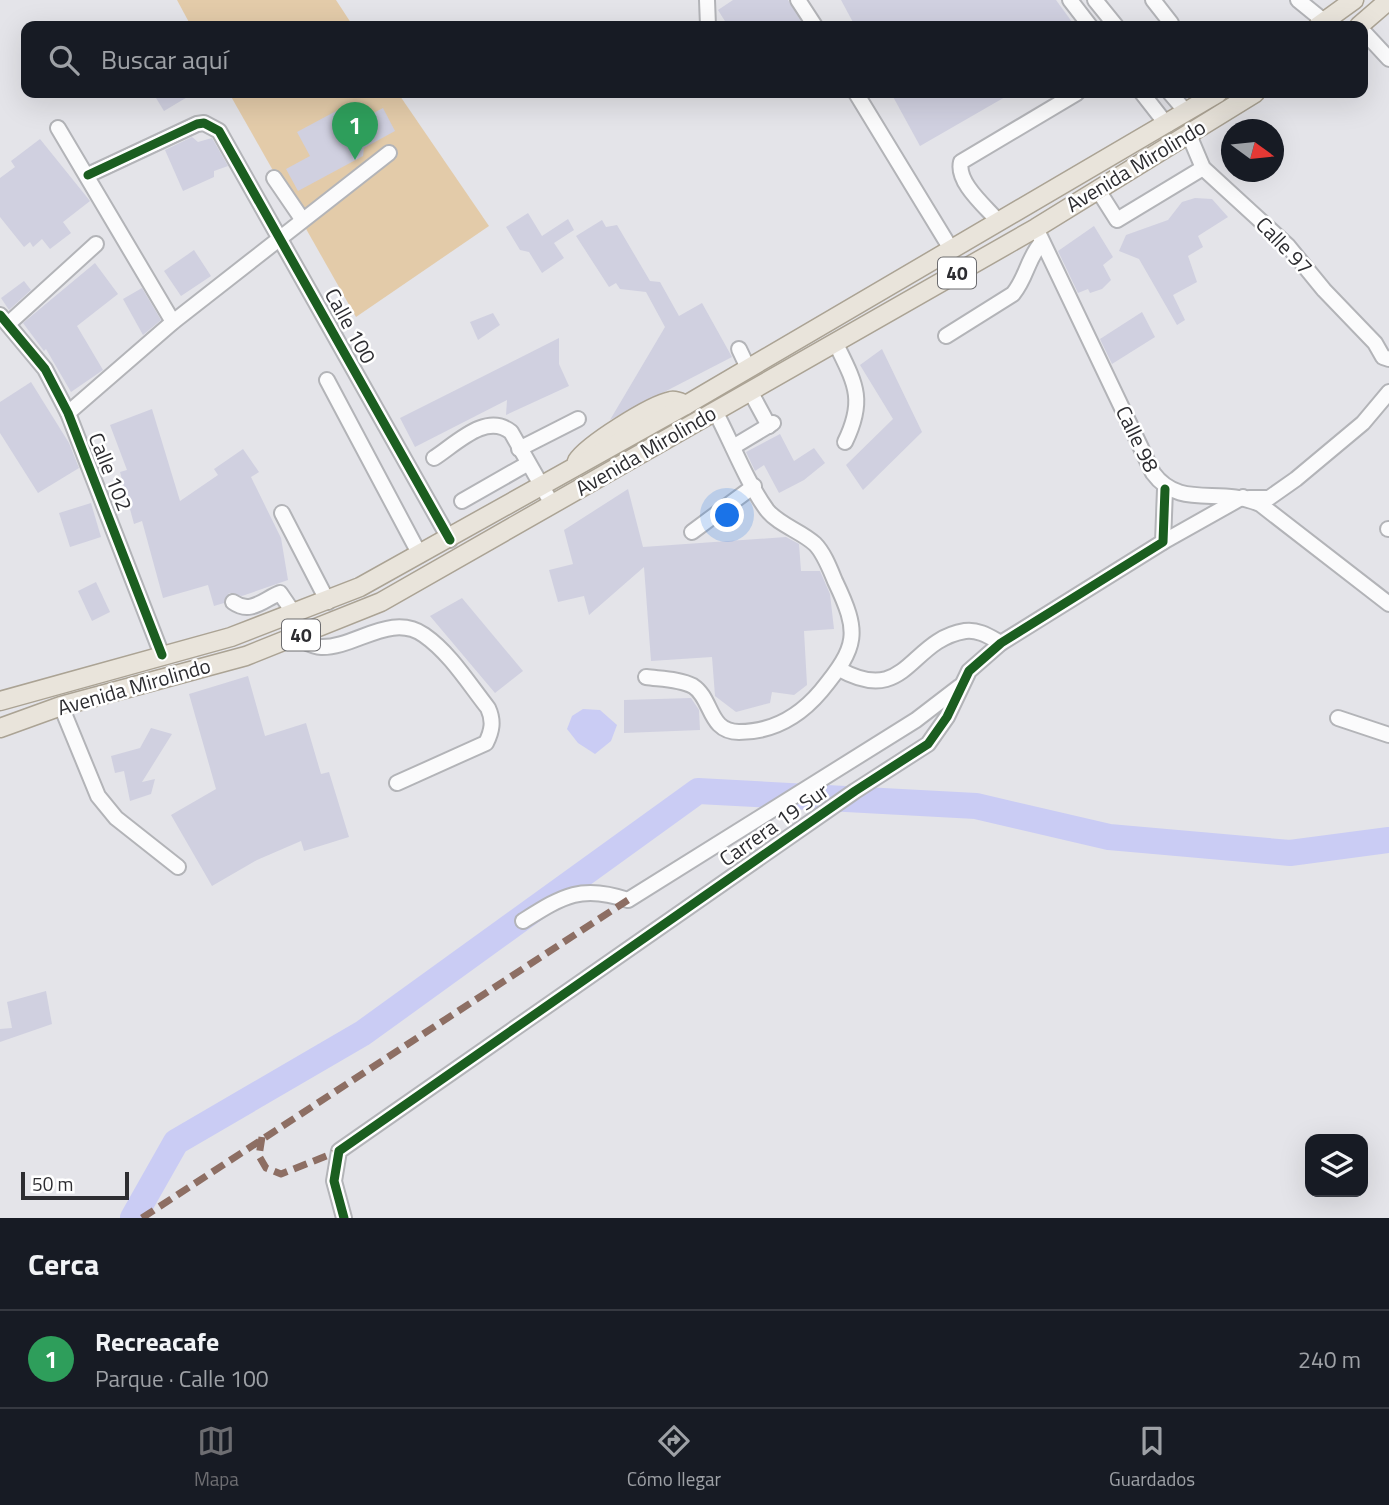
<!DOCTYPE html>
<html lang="es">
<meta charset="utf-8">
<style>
:root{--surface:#171b24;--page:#242831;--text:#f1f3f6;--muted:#9ea1a6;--line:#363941;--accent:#6d6d71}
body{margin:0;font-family:"Titillium Web",sans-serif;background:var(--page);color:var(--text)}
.controls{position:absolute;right:21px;bottom:21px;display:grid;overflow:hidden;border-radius:14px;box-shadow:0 7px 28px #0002}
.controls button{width:63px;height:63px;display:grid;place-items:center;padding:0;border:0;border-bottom:2px solid var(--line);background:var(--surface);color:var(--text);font:35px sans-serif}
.compass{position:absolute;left:1221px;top:119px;width:63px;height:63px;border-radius:50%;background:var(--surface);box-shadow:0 7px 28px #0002;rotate:105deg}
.scale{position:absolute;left:21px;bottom:18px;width:108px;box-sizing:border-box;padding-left:7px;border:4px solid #2d2d31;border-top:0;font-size:19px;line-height:24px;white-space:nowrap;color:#2d2d31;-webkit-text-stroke:5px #fff;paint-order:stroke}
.you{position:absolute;left:728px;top:516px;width:24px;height:24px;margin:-18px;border:5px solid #fff;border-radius:50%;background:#1a73e8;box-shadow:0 0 0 10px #1a73e833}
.badge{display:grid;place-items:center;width:46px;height:46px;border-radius:50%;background:var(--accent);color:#fff;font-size:23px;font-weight:700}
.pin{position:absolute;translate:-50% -58px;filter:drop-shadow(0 2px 4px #0008)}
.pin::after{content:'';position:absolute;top:37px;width:24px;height:21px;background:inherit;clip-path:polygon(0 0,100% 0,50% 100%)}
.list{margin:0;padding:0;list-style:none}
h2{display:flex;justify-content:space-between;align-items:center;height:91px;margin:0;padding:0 28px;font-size:30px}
h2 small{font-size:23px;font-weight:400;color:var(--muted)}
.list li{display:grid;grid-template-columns:46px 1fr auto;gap:21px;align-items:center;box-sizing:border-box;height:98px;padding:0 28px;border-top:2px solid var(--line)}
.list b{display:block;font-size:26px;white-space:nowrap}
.list p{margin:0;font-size:23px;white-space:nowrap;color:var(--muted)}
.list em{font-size:23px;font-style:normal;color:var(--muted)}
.icon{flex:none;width:38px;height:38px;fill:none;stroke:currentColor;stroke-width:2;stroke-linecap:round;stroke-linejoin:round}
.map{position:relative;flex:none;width:1389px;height:1218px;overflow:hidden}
.search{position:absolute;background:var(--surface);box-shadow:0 7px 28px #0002;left:21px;right:21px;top:21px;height:77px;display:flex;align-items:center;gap:18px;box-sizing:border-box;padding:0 24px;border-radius:14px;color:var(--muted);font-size:26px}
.sheet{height:189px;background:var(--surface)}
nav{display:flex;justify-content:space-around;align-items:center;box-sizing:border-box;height:98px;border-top:2px solid var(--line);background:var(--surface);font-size:19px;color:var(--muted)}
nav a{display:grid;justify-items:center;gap:4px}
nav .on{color:var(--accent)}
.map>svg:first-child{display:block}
.green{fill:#e3cba9}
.water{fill:#caccf4}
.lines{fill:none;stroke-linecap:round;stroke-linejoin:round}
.river{stroke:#caccf4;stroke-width:26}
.building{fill:#d0d0e0}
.minor-casing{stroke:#b3b4b8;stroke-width:18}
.major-casing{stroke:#aba394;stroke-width:21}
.minor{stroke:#fbfbfc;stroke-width:14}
.major{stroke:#e9e4db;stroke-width:18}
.quiet{stroke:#8d6e63;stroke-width:7;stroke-dasharray:14 7;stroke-linecap:butt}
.cycleway-casing{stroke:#fff;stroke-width:13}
.cycleway{stroke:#1b5e20;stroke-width:9}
.labels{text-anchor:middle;stroke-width:5;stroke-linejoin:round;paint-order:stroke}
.shield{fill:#fff;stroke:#6c6c6f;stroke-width:2}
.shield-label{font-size:19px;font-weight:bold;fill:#2d2d31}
.street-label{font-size:21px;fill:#2d2d31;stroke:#fff}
</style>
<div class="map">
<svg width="1389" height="1218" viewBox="0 0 1389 1218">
<rect width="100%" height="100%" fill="#e4e4e9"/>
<!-- green -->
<g class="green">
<path d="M177 0H336L353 26H191Z"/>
<path d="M229 93H398L489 226 356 317Z"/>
</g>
<!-- water -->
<path class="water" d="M583 709 600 710 617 725 611 741 595 754 578 743 567 729 572 716Z"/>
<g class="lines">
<!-- river -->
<path class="river" d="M133 1218 176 1142 363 1033 698 791 976 806 1109 837 1290 853 1389 840"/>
</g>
<!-- building -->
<g class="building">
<path d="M733 0H788L804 26H728L718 10Z"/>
<path d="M841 0H1056L1075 26H855Z"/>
<path d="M153 93H194L164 111Z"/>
<path d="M891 93H1012L920 146Z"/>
<path d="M383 108 395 131 364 148 363 156 298 191 286 169 310 156 297 132 338 110 347 127Z"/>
<path d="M192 137 198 142 212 138 228 166 214 171V177L183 191 165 150Z"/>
<path d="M40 139 90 201 63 222 71 233 50 249 42 239 33 247 30 242 24 247 0 217V178L15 167 11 161Z"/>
<path d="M1195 198 1212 199 1228 217 1198 236 1203 247 1188 256 1197 282 1173 295 1185 320 1177 325 1139 259 1119 251 1126 235 1168 220 1182 202Z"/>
<path d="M528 213 542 236 568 219 574 230 554 243 564 258 542 273 529 252 520 250 506 227Z"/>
<path d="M602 220 606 227 617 225 650 281 660 282 679 316 702 303 732 357 610 420 665 327 646 292 620 289 616 283 609 287 576 236Z"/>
<path d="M1094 226 1113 257 1103 265 1111 280 1102 289 1090 293 1088 289 1078 293 1058 251Z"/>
<path d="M194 250 211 276 181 296 164 271Z"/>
<path d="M95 263 118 294 77 326 103 370 71 392 46 349 44 351 23 323Z"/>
<path d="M24 281 31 290 9 310 1 298Z"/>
<path d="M142 288 161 320 143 335 123 299Z"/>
<path d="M1142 312 1155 337 1112 364 1100 339Z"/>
<path d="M493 313 500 325 478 340 470 322Z"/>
<path d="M559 338V364L569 386 506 415 507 400 415 447 400 418Z"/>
<path d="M882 349 922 432 863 490 846 465 893 419 860 365Z"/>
<path d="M31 382 69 443 79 468 38 493 0 433V402Z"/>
<path d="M152 409 180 501 218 475 214 469 243 449 259 472 251 477 281 538 288 580 242 596 229 593 224 603 214 606 208 585 163 598 142 521 134 524 120 472 127 470 110 425Z"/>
<path d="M780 434 794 461 814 448 825 463 804 480 779 493 764 465 755 471 746 452Z"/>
<path d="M628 489 643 547 786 537 799 544 801 571H820L830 594 834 629 804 631 807 685 794 695 772 692 770 703 736 712 715 696 712 657 651 661 644 567 589 615 584 596 558 602 549 570 573 564 564 530Z"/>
<path d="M91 503 101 537 70 547 59 513Z"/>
<path d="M96 582 110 612 92 621 78 591Z"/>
<path d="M462 598 523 671 495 693 430 616Z"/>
<path d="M248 676 265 736 306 723 321 774 329 772 349 837 304 851 301 841 257 860 212 886 171 815 216 789 189 694Z"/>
<path d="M691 698 699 710 700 730 624 733V700Z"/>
<path d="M151 728 172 734 142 782 155 779 151 794 130 801 124 771 115 773 111 756 140 748Z"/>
<path d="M46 991 52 1024 0 1042V1029L12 1028 7 1002Z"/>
</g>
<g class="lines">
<defs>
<g id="minor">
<path d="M707 0 708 26"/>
<path d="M798 0 815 26"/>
<path d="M1070 0 1090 26"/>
<path d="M1095 0 1116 26"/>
<path d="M1153 0 1171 23 1167 26"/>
<path d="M1298 0 1325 22"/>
<path d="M1363 31 1389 59"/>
<path d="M856 93 951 249"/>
<path d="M1142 93 1167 125"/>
<path d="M1170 93 1187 113"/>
<path d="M58 128 173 322"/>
<path d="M1189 135 1203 168 1288 246 1324 290 1375 343 1383 357 1389 359"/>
<path d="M88 175 197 124 204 123 219 131 450 540"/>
<path d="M274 178 302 219"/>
<path d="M1098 190 1117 220 1203 168"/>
<path d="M998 221C985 206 956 182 961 162L1077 93"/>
<path d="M1036 228 1153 473C1180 510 1219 486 1260 504L1389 604"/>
<path d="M0 315 45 369 68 413 162 655"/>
<path d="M8 324 96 244"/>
<path d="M946 336 1013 294C1027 277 1027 259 1042 242"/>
<path d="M835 342C855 383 866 399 845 442"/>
<path d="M739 349 748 368"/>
<path d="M327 380 420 555"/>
<path d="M750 391 769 426"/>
<path d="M68 413 173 322 389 153"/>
<path d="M733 447 773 423"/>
<path d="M519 449 578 419"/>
<path d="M434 458C456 444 486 412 511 432L552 504"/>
<path d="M1249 498H1269L1296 479 1363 423 1389 392"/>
<path d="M462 501 527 464"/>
<path d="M282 513 328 602"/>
<path d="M1388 529H1389"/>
<path d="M692 532 754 486"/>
<path d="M1163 542 1243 497"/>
<path d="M233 602C251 615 264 599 280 593L295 615"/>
<path d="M296 638C303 641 313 647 321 647 355 648 391 612 424 635 450 653 469 684 488 708 494 721 492 731 486 743L397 783"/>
<path d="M839 669C907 707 909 640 965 631 978 629 990 637 1001 643"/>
<path d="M646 677C661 679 680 679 693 686 713 699 708 732 739 732 773 732 799 717 821 691 858 646 860 633 835 581 830 569 824 553 815 544 801 531 779 525 767 510 746 481 732 443 715 411"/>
<path d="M61 706 98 796 116 818 178 867"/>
<path d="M1338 718 1389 735"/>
<path d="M523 921C563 896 581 884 628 900L916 720 959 687"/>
<path d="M344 1218 334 1181 339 1151 855 791 928 744 947 717 969 671 1001 643 1163 542 1165 489"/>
</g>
<g id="major">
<path d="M1318 26 1354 0"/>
<path d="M1359 26 1389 0"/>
<path d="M577 461C587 445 651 405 671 401 677 400 681 403 686 405"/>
<path d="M0 701 231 637 360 587 686 405 1218 93"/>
<path d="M0 728 61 706 246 656 381 602 1036 228 1255 93"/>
</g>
</defs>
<!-- minor casing -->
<use href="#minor" class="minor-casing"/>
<!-- major casing -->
<use href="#major" class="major-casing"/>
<!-- minor -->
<use href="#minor" class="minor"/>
<!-- major -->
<use href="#major" class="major"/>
<!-- quiet -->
<g class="quiet">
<path d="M262 1137 259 1156 266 1168 281 1174 339 1151"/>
<path d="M142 1218 628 900"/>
</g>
<defs>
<g id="cycleway">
<path d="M88 175 197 124 204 123 219 131 450 540"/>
<path d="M0 315 45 369 68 413 162 655"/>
<path d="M344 1218 334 1181 339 1151 855 791 928 744 947 717 969 671 1001 643 1163 542 1165 489"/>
</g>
</defs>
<!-- cycleway casing -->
<use href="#cycleway" class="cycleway-casing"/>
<!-- cycleway -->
<use href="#cycleway" class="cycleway"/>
</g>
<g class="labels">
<!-- shield labels -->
<g class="shield">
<rect x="938" y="257.5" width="38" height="31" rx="5"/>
<rect x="282" y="619.5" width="38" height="31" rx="5"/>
</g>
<g class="shield-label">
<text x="957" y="280">40</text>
<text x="301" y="642">40</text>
</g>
<!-- street labels -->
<g class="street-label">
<text transform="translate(1136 166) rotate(-31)" y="7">Avenida Mirolindo</text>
<text transform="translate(1284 246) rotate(46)" y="7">Calle 97</text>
<text transform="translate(350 326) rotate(61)" y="7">Calle 100</text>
<text transform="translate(1137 439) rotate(64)" y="7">Calle 98</text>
<text transform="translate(646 451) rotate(-30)" y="7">Avenida Mirolindo</text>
<text transform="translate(110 472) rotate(68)" y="7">Calle 102</text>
<text transform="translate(134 687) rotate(-16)" y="7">Avenida Mirolindo</text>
<text transform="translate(774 825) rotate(-35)" y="7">Carrera 19 Sur</text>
</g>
</g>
</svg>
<div class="controls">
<button><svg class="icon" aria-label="layers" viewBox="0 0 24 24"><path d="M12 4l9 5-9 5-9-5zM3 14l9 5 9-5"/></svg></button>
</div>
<svg class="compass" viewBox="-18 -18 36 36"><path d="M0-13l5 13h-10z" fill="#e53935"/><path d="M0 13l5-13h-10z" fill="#9ea1a6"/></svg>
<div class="scale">50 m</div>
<div class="you"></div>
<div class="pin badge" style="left:355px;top:160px;background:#2e9e5b">1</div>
<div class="search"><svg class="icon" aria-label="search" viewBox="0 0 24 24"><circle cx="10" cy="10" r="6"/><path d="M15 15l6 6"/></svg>Buscar aquí</div>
</div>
<section class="sheet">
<h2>Cerca<small></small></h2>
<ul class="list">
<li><span class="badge" style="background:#2e9e5b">1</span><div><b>Recreacafe</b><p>Parque · Calle 100</p></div><em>240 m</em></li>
</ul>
</section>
<nav>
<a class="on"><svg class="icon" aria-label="map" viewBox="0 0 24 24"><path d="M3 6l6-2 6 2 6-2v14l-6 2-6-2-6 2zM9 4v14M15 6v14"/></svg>Mapa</a>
<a><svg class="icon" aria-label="directions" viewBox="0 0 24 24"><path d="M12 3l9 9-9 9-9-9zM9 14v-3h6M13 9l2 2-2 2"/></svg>Cómo llegar</a>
<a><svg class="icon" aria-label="saved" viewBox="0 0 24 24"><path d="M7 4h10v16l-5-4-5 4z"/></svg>Guardados</a>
</nav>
